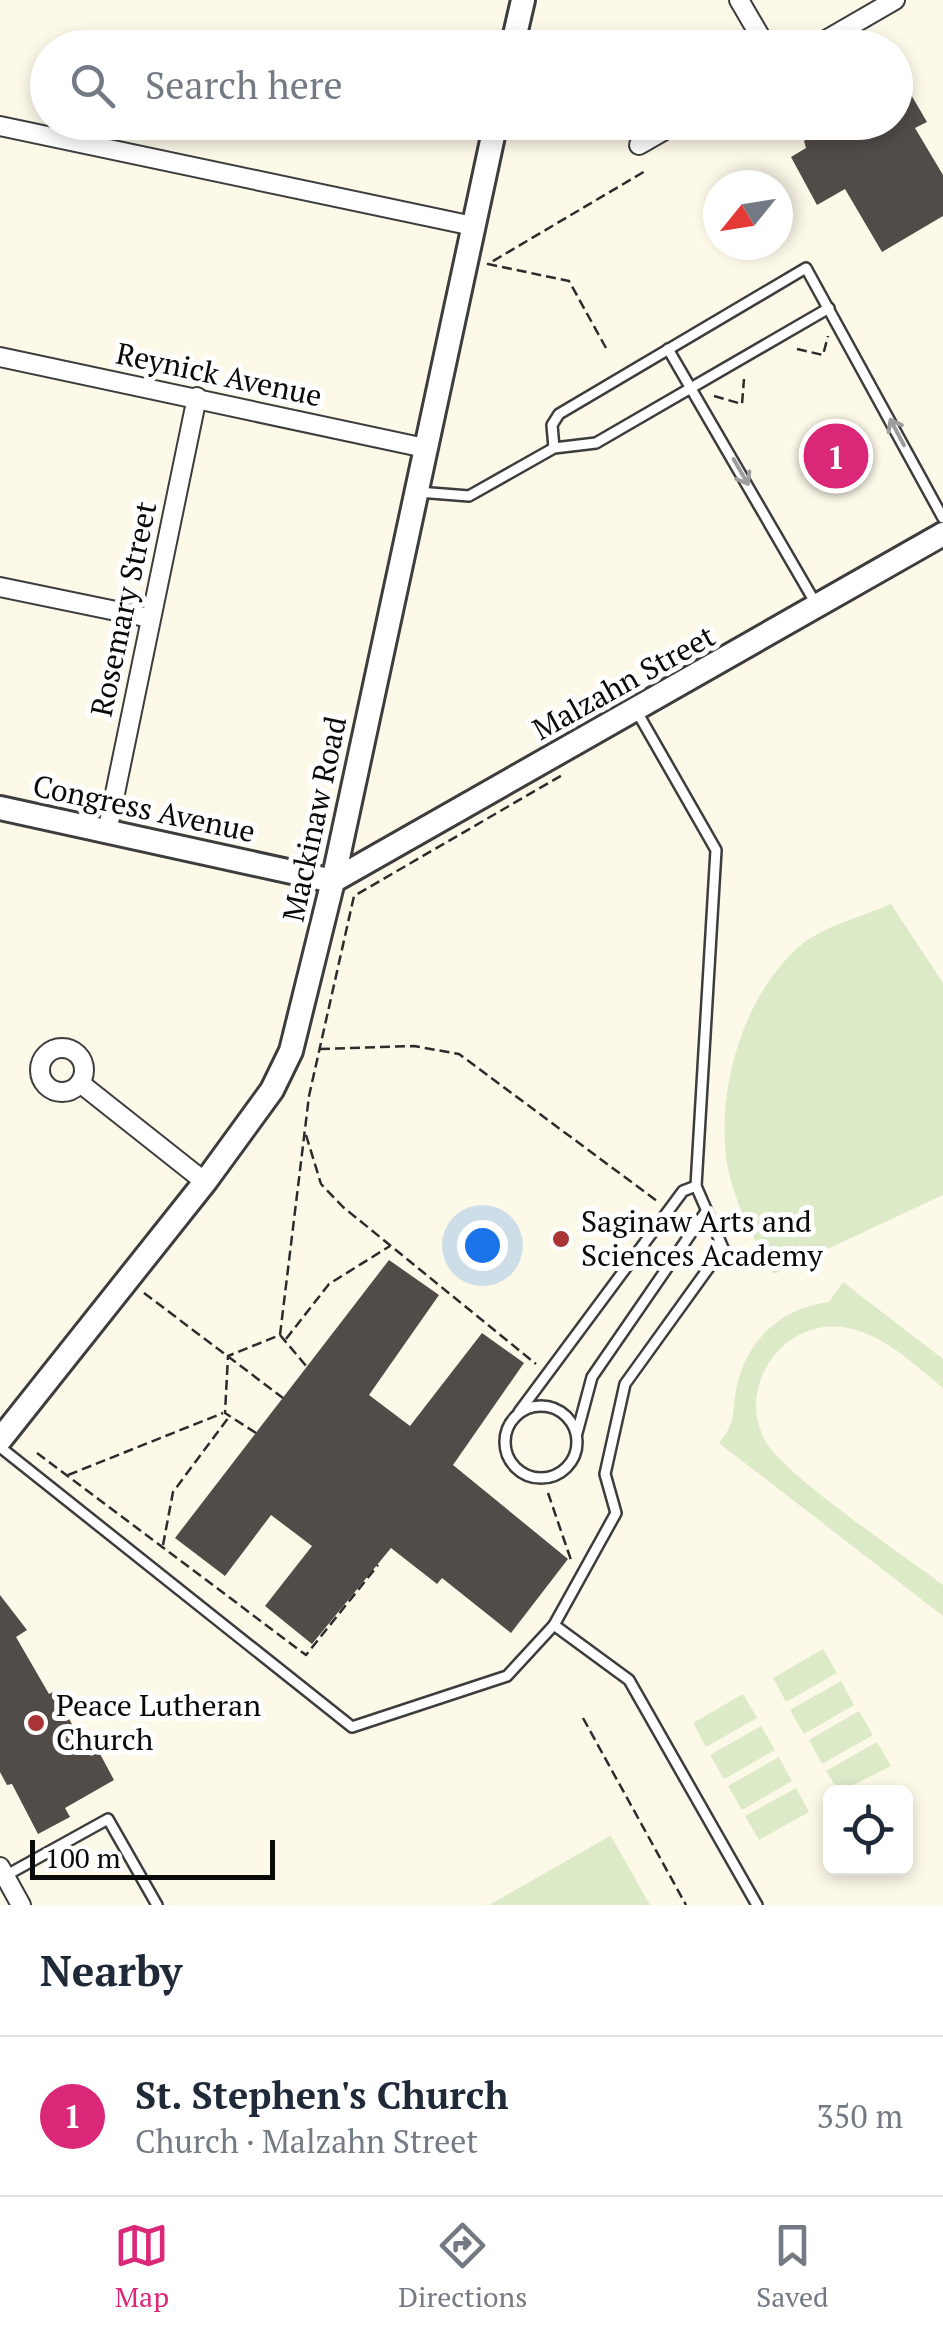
<!DOCTYPE html>
<meta charset="utf-8">
<style>
:root{--surface:#fff;--page:#f2f2f3;--text:#1f2937;--muted:#747a83;--line:#e0e1e3;--accent:#db2777}
body{margin:0;font-family:"PT Serif",serif;background:var(--page);color:var(--text)}
.controls{position:absolute;right:30px;bottom:30px;display:grid;overflow:hidden;border-radius:15px;box-shadow:0 5px 15px #0003}
.controls button{width:90px;height:90px;display:grid;place-items:center;padding:0;border:0;border-bottom:2px solid var(--line);background:var(--surface);color:var(--text);font:50px sans-serif}
.compass{position:absolute;left:703px;top:170px;width:90px;height:90px;border-radius:50%;background:var(--surface);box-shadow:0 5px 15px #0003;rotate:240deg}
.scale{position:absolute;left:30px;bottom:25px;width:245px;box-sizing:border-box;padding-left:10px;border:5px solid #0a0a0a;border-top:0;font-size:28px;line-height:35px;white-space:nowrap;color:#0a0a0a;-webkit-text-stroke:8px #fff;paint-order:stroke}
.you{position:absolute;left:482px;top:1245px;width:35px;height:35px;margin:-25px;border:8px solid #fff;border-radius:50%;background:#1a73e8;box-shadow:0 0 0 15px #1a73e833}
.badge{display:grid;place-items:center;width:65px;height:65px;border-radius:50%;background:var(--accent);color:#fff;font-size:32px;font-weight:700}
.pin{position:absolute;translate:-50% -50%;border:5px solid #fff;box-shadow:0 2px 10px #0006}
.list{margin:0;padding:0;list-style:none}
h2{display:flex;justify-content:space-between;align-items:center;height:130px;margin:0;padding:0 40px;font-size:42px}
h2 small{font-size:32px;font-weight:400;color:var(--muted)}
.list li{display:grid;grid-template-columns:65px 1fr auto;gap:30px;align-items:center;box-sizing:border-box;height:160px;padding:0 40px;border-top:2px solid var(--line)}
.list b{display:block;font-size:38px;white-space:nowrap}
.list p{margin:0;font-size:32px;white-space:nowrap;color:var(--muted)}
.list em{font-size:32px;font-style:normal;color:var(--muted)}
.icon{flex:none;width:55px;height:55px;fill:none;stroke:currentColor;stroke-width:2;stroke-linecap:round;stroke-linejoin:round}
.map{position:relative;flex:none;width:943px;height:1905px;overflow:hidden}
.search{position:absolute;background:var(--surface);box-shadow:0 5px 15px #0003;left:30px;right:30px;top:30px;height:110px;display:flex;align-items:center;gap:25px;box-sizing:border-box;padding:0 35px;border-radius:55px;color:var(--muted);font-size:38px}
.sheet{height:290px;background:var(--surface)}
nav{display:flex;justify-content:space-around;align-items:center;box-sizing:border-box;height:140px;border-top:2px solid var(--line);background:var(--surface);font-size:28px;color:var(--muted)}
nav a{display:grid;justify-items:center;gap:5px}
nav .on{color:var(--accent)}
.map>svg:first-child{display:block}
.pitch{fill:#ddeac8}
.building{fill:#514c48}
.lines{fill:none;stroke-linecap:round;stroke-linejoin:round}
.service-casing{stroke:#3d3d3d;stroke-width:14}
.minor-casing{stroke:#3d3d3d;stroke-width:22}
.tertiary-casing{stroke:#3d3d3d;stroke-width:28}
.path{stroke:#2c2c2c;stroke-width:2.5;stroke-dasharray:10 5;stroke-linecap:butt}
.service{stroke:#fff;stroke-width:9}
.minor{stroke:#fff;stroke-width:18}
.tertiary{stroke:#fff;stroke-width:22}
.oneway{stroke:#9d9d9d}
.poi-dot{fill:#a83435;stroke:#fff;stroke-width:4}
.labels{text-anchor:middle;stroke-width:10;stroke-linejoin:round;paint-order:stroke}
.street-label{font-size:30px;fill:#0a0a0a;stroke:#fff}
.poi-label{font-size:30px;fill:#0a0a0a;stroke:#fff;text-anchor:start}
</style>
<div class="map">
<svg width="943" height="1905" viewBox="0 0 943 1905">
<rect width="100%" height="100%" fill="#fcf9e9"/>
<!-- pitch -->
<g class="pitch">
<path d="M891 904 943 983V1195L774 1274C755 1242 736 1206 728 1169 714 1095 742 995 801 945 824 926 864 916 891 904Z"/>
<path d="M843 1282 943 1359V1388C914 1365 885 1335 848 1328 785 1315 734 1386 766 1442 785 1476 905 1556 943 1585V1616L719 1443C738 1420 731 1412 737 1385 748 1338 782 1308 829 1302Z"/>
<path d="M823 1649 837 1673 786 1702 773 1678Z"/>
<path d="M841 1681 854 1705 804 1734 790 1710Z"/>
<path d="M743 1694 757 1718 706 1747 693 1723Z"/>
<path d="M859 1711 873 1735 822 1764 809 1740Z"/>
<path d="M761 1726 775 1750 724 1779 710 1755Z"/>
<path d="M877 1742 891 1766 839 1792 826 1771Z"/>
<path d="M779 1757 792 1781 742 1810 728 1786Z"/>
<path d="M796 1788 809 1812 759 1840 745 1816Z"/>
<path d="M611 1836 650 1905H489L610 1836Z"/>
</g>
<!-- building -->
<g class="building">
<path d="M906 86 927 122 915 128 943 175V216L882 252 845 189 817 205 791 157 806 148 804 141 838 122H896V92Z"/>
<path d="M389 1260 439 1295 369 1395 410 1426 482 1333 524 1363 453 1465 568 1559 511 1633 442 1578 437 1584 391 1548 312 1644 265 1606 312 1546 271 1515 225 1576 175 1538Z"/>
<path d="M0 1595 27 1630 16 1637 49 1694 53 1692 91 1756 99 1752 114 1780 65 1808 70 1817 38 1834 12 1784 7 1785 0 1772Z"/>
</g>
<g class="lines">
<defs>
<g id="service">
<path d="M668 349 816 604"/>
<path d="M554 448 552 425 559 414 806 268 943 518"/>
<path d="M418 492 469 496 554 448 596 443 829 308"/>
<path d="M636 710 716 850 696 1186 723 1248 625 1384 605 1474 616 1513 554 1625 629 1680 757 1905"/>
<circle cx="541" cy="1442" r="36"/>
<path d="M519 1412 683 1191 696 1186"/>
<path d="M577 1433 592 1377 705 1213"/>
<path d="M0 1447 352 1727 507 1676 554 1625"/>
<path d="M5 1876 108 1819 157 1905"/>
</g>
<g id="minor">
<path d="M739 0 767 48"/>
<path d="M812 48 895 0"/>
<path d="M0 126 473 226"/>
<path d="M639 145 679 122"/>
<path d="M0 357 425 448"/>
<path d="M0 587 150 618"/>
<path d="M107 832 197 397"/>
<circle cx="62" cy="1070" r="22"/>
<path d="M80 1083 205 1182"/>
<path d="M0 1867 21 1905"/>
</g>
<g id="tertiary">
<path d="M512 48 523 0"/>
<path d="M0 808 333 881"/>
<path d="M333 881 943 534"/>
<path d="M0 1440 205 1182 272 1090 291 1051 333 881 496 122"/>
</g>
</defs>
<!-- service casing -->
<use href="#service" class="service-casing"/>
<!-- minor casing -->
<use href="#minor" class="minor-casing"/>
<!-- tertiary casing -->
<use href="#tertiary" class="tertiary-casing"/>
<!-- path -->
<g class="path">
<path d="M606 348 569 281 488 264 647 170"/>
<path d="M797 349 823 355 828 336"/>
<path d="M714 396 742 404 744 379"/>
<path d="M320 1049 414 1046 459 1054 657 1201"/>
<path d="M306 1135 321 1184 343 1207 536 1364"/>
<path d="M144 1293 283 1398"/>
<path d="M280 1335 309 1096 354 896 564 774"/>
<path d="M286 1339 329 1284 390 1246"/>
<path d="M256 1433 225 1413 228 1356 280 1335 307 1367"/>
<path d="M37 1453 306 1655 378 1565"/>
<path d="M68 1475 223 1413"/>
<path d="M548 1493 571 1560"/>
<path d="M163 1545 173 1492 229 1417"/>
<path d="M583 1718 686 1905"/>
</g>
<!-- service -->
<use href="#service" class="service"/>
<!-- minor -->
<use href="#minor" class="minor"/>
<!-- tertiary -->
<use href="#tertiary" class="tertiary"/>
</g>
<!-- one-way arrows -->
<defs><path id="oneway-shaft" d="M-6 0H5M1.5-3L5.5 0L1.5 3" fill="none" stroke-width="1.6" stroke-linecap="round" stroke-linejoin="round" transform="scale(2.5)"/></defs>
<g class="oneway">
<use href="#oneway-shaft" transform="translate(897 432) rotate(-118)"/>
<use href="#oneway-shaft" transform="translate(741 472) rotate(60)"/>
</g>
<!-- markers -->
<g class="poi-dot">
<circle cx="561" cy="1239" r="10"/>
<circle cx="36" cy="1723" r="10"/>
</g>
<g class="labels">
<!-- street labels -->
<g class="street-label">
<text transform="translate(219 375) rotate(12)" y="10">Reynick Avenue</text>
<text transform="translate(124 609) rotate(-78)" y="10">Rosemary Street</text>
<text transform="translate(624 683) rotate(-29)" y="10">Malzahn Street</text>
<text transform="translate(144 809) rotate(12)" y="10">Congress Avenue</text>
<text transform="translate(315 819) rotate(-78)" y="10">Mackinaw Road</text>
</g>
<!-- poi labels -->
<g class="poi-label">
<text x="581" y="1232">Saginaw Arts and<tspan x="581" dy="34">Sciences Academy</tspan></text>
<text x="56" y="1716">Peace Lutheran<tspan x="56" dy="34">Church</tspan></text>
</g>
</g>
</svg>
<div class="controls">
<button><svg class="icon" aria-label="locate" viewBox="0 0 24 24"><circle cx="12" cy="12" r="6"/><path d="M12 2v4M12 18v4M2 12h4M18 12h4"/></svg></button>
</div>
<svg class="compass" viewBox="-18 -18 36 36"><path d="M0-13l5 13h-10z" fill="#e53935"/><path d="M0 13l5-13h-10z" fill="#747a83"/></svg>
<div class="scale">100 m</div>
<div class="you"></div>
<div class="pin badge" style="left:836px;top:456px">1</div>
<div class="search"><svg class="icon" aria-label="search" viewBox="0 0 24 24"><circle cx="10" cy="10" r="6"/><path d="M15 15l6 6"/></svg>Search here</div>
</div>
<section class="sheet">
<h2>Nearby<small></small></h2>
<ul class="list">
<li><span class="badge">1</span><div><b>St. Stephen's Church</b><p>Church · Malzahn Street</p></div><em>350 m</em></li>
</ul>
</section>
<nav>
<a class="on"><svg class="icon" aria-label="map" viewBox="0 0 24 24"><path d="M3 6l6-2 6 2 6-2v14l-6 2-6-2-6 2zM9 4v14M15 6v14"/></svg>Map</a>
<a><svg class="icon" aria-label="directions" viewBox="0 0 24 24"><path d="M12 3l9 9-9 9-9-9zM9 14v-3h6M13 9l2 2-2 2"/></svg>Directions</a>
<a><svg class="icon" aria-label="saved" viewBox="0 0 24 24"><path d="M7 4h10v16l-5-4-5 4z"/></svg>Saved</a>
</nav>
